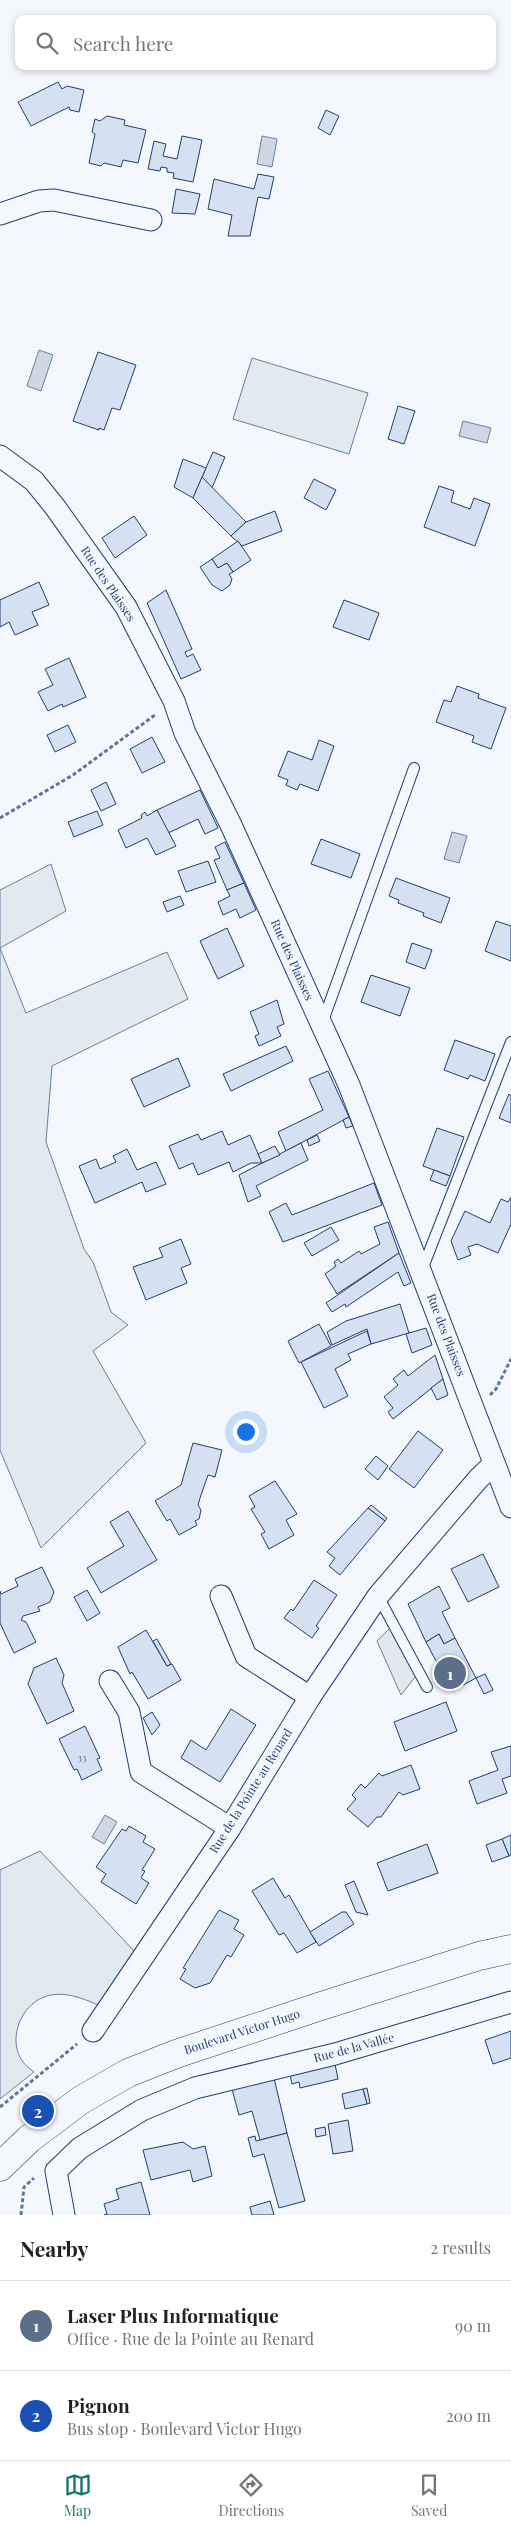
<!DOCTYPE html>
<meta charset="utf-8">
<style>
:root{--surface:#fff;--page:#f2f2f2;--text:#202124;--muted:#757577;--line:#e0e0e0;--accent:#0f766e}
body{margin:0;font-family:"Playfair Display",serif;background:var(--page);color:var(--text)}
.you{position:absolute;left:245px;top:1431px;width:18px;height:18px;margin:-12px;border:4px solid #fff;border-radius:50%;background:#1a73e8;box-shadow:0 0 0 8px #1a73e833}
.badge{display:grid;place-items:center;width:32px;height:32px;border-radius:50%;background:var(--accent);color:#fff;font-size:16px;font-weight:700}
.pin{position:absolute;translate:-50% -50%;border:2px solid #fff;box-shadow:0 1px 5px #0006}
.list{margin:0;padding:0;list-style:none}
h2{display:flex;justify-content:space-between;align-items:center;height:65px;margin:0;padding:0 20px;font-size:21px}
h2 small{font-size:16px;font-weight:400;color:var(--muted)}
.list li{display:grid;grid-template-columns:32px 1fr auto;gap:15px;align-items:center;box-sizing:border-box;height:90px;padding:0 20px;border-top:1px solid var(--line)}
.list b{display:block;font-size:19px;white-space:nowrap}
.list p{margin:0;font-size:16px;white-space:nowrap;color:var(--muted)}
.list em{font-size:16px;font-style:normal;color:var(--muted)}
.icon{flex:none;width:28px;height:28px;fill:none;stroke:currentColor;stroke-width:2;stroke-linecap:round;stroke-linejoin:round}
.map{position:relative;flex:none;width:511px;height:2215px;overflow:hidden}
.search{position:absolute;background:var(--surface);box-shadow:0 2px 8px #0003;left:15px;right:15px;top:15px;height:55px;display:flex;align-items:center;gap:12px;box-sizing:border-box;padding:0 18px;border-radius:10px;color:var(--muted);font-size:19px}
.sheet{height:245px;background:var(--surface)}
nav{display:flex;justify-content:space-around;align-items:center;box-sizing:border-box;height:70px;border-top:1px solid var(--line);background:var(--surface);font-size:14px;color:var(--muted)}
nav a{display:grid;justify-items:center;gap:2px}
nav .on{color:var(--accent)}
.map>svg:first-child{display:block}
.green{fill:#e3e9f0;stroke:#687fa3}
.parking{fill:#e3e8f0;stroke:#687fa3}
.water{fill:#cfd7e4;stroke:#687fa3}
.building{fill:#d5e0f0;stroke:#1d3f73}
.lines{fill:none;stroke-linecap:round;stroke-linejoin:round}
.lane-casing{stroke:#1d3f73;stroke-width:12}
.street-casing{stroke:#1d3f73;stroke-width:23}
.secondary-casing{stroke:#1d3f73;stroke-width:29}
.path{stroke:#5e769c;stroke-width:3;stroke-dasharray:4 2.5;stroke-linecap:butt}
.lane{stroke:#f4f7fb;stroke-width:10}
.street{stroke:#f4f7fb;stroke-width:21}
.secondary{stroke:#f4f7fb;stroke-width:28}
.labels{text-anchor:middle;stroke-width:4;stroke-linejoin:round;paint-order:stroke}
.number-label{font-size:10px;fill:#4b6792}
.street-label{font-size:12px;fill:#1d3f73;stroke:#f4f7fb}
</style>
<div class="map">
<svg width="511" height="2215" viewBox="0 0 511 2215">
<rect width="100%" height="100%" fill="#f4f7fb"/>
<!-- green -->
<g class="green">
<path d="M252 358 368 393 349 454 233 419Z"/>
<path d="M51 864 66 911 0 948 26 1013 167 952 188 999 52 1066 46 1142 84 1249 93 1262 111 1312 128 1325 93 1351 146 1443 41 1548 0 1450V890Z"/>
<path d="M40 1851 135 1952 100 2006C83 1998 62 1990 44 1997 20 2006 7 2041 23 2062 26 2066 30 2069 34 2072L0 2099V1870Z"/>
</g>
<!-- parking -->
<path class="parking" d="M394 1624 419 1672 401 1695 377 1641Z"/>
<!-- water -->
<g class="water">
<path d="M262 136 277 139 272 167 257 164Z"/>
<path d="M39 350 53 355 41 391 27 386Z"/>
<path d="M463 421 491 428 487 443 459 436Z"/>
<path d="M452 832 467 836 459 863 444 859Z"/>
<path d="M105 1815 117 1822 104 1844 92 1837Z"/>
</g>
<!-- building -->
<g class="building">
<path d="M58 82 62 89 67 86 84 90 79 112 70 110 69 107 31 126 18 102Z"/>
<path d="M326 110 339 116 330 135 318 128Z"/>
<path d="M107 116 125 120 124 125 146 130 138 163 123 160 121 167 104 163 101 166 89 163 95 134 92 132 95 119 100 121Z"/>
<path d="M182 136 202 140 193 182 173 178 174 173 167 172V168L161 167 160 171 148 169 154 141 166 144 163 156 177 159Z"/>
<path d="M258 174 274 177 269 199 258 197 250 236H228L232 215 208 209 214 179 254 189Z"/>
<path d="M176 189 200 194 195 214 172 213Z"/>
<path d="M98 352 136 365 120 410 112 408 104 430 99 428V430L73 421Z"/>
<path d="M398 406 415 411 404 444 388 439Z"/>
<path d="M213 452 225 457 212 488 202 477Z"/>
<path d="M183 459 206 468 193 498 174 487Z"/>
<path d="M202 477 246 522 231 536 193 498Z"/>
<path d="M314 479 336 490 326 510 304 498Z"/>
<path d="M439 486 454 491 451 502 470 509 474 498 490 504 475 546 424 527Z"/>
<path d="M275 511 282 531 242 546 231 536 246 522Z"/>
<path d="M134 516 147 535 115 558 102 538Z"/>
<path d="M238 541 251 560 233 572 227 563 218 568 212 559Z"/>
<path d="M212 559 218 568 227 563 233 572 229 574 232 579 230 585 222 591 212 585 200 567Z"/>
<path d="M39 582 49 605 32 612 38 625 15 635 9 622 0 627V600Z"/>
<path d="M166 590 192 649 185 652 187 657 193 654 201 670 181 679 147 603Z"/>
<path d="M344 600 379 613 369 640 333 627Z"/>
<path d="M69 658 86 697 63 707 62 704 48 711 38 692 53 685 45 669Z"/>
<path d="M457 686 479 694 478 698 506 708 491 749 472 742 474 736 436 722 444 700 451 702Z"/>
<path d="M68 725 76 742 55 752 47 735Z"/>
<path d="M152 737 165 762 142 773 130 749Z"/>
<path d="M319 740 334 746 318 791 300 784 297 790 286 785 288 780 278 776 288 751 312 760Z"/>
<path d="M106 782 116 804 101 811 91 790Z"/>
<path d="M200 790 218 828 205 834 198 819 168 833 157 810Z"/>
<path d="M157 810 176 846 156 855 147 838 126 848 118 830 142 818 141 815 145 812 147 816Z"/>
<path d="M97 811 103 825 74 837 68 822Z"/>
<path d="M321 839 360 854 351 878 311 864Z"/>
<path d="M225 842 244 883 227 890 214 860 220 858 215 847Z"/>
<path d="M208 861 216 882 186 892 178 871Z"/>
<path d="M396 878 450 898 441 923 423 916 424 913 398 903 399 900 389 896Z"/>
<path d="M244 883 256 910 240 918 236 909 223 915 218 902 230 896 227 890Z"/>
<path d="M180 896 184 905 167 912 163 902Z"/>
<path d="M496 921 511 926V961L485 951Z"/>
<path d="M227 928 244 966 218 979 200 941Z"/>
<path d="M412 943 432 950 425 969 406 962Z"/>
<path d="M371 975 410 988 400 1016 361 1002Z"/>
<path d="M277 1000 284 1024 277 1027 281 1036 259 1046 255 1036 259 1034 250 1012Z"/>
<path d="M455 1040 495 1054 485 1081 470 1075 468 1079 444 1070Z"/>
<path d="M286 1046 293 1061 231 1091 223 1074Z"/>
<path d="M178 1058 190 1086 144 1107 131 1079Z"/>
<path d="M328 1071 349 1117 286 1151 278 1132 323 1110 309 1079Z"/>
<path d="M509 1094 511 1096V1123L499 1118Z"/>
<path d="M349 1117 353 1126 346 1128 343 1120Z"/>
<path d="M437 1128 464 1137 450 1176 423 1166Z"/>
<path d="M222 1131 228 1145 250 1135 262 1163H251L233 1172 229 1162 198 1175 193 1163 179 1169 169 1146 198 1134 201 1140Z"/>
<path d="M317 1135 320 1141 309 1146 307 1140Z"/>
<path d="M301 1143 308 1160 256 1186 261 1196 248 1202 239 1175Z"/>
<path d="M275 1146 280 1155 262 1163 258 1154Z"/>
<path d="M127 1149 137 1170 156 1162 166 1184 146 1192 142 1182 95 1203 79 1166 96 1159 100 1169 116 1162 113 1156Z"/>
<path d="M434 1170 450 1176 446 1186 430 1180Z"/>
<path d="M374 1183 382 1205 283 1242 269 1212 286 1203 292 1215Z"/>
<path d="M511 1197V1224L498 1253 477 1244 468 1247 471 1255 458 1260 451 1241 465 1211 490 1223 501 1199 508 1202Z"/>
<path d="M388 1222 399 1253 337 1294 325 1274 336 1266 334 1262 338 1259 341 1263 359 1251 361 1254 380 1244 374 1227Z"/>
<path d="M331 1227 339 1240 312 1256 304 1243Z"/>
<path d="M181 1239 191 1264 181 1268 187 1283 146 1300 133 1267 163 1257 159 1248Z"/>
<path d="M399 1253 411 1283 404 1286 398 1272 346 1307 345 1304 332 1312 326 1303Z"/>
<path d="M400 1304 409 1333 371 1344 367 1329 332 1345 327 1332 346 1321Z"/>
<path d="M319 1324 331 1346 299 1363 288 1341Z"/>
<path d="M426 1328 432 1345 412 1353 406 1334Z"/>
<path d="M367 1331 371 1344 348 1354 351 1360 335 1369 348 1396 324 1408 301 1362Z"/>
<path d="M435 1355 443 1379 393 1419 388 1412 393 1408 384 1397 398 1385 393 1379 404 1370 408 1376Z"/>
<path d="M443 1379 448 1395 437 1400 431 1388Z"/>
<path d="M418 1431 443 1450 414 1488 389 1469Z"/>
<path d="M193 1443 222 1450 215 1477 208 1475 200 1498 198 1505 201 1510 199 1519 195 1521 197 1525 179 1535 170 1519 167 1521 155 1501 181 1485Z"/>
<path d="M376 1456 388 1466 378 1480 365 1469Z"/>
<path d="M275 1481 297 1514 286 1520 294 1535 269 1549 261 1534 265 1532 251 1509 255 1507 249 1496Z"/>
<path d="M371 1505 387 1518 385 1521 368 1508Z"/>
<path d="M368 1508 385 1521 340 1575 329 1566 335 1558 327 1552Z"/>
<path d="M128 1511 157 1560 101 1593 87 1568 124 1546 110 1522Z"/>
<path d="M483 1554 499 1587 468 1602 451 1569Z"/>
<path d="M42 1567 54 1592 50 1602 38 1607 40 1611 23 1616 21 1620 26 1622 36 1642 14 1653 0 1623V1591L1 1594 18 1586 15 1579Z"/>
<path d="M314 1580 337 1595 316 1626 319 1628 312 1638 284 1618 291 1609 293 1611Z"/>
<path d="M439 1586 450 1608 442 1612 455 1638 444 1644 439 1634 426 1642 408 1604Z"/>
<path d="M87 1590 100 1613 87 1621 74 1597Z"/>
<path d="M146 1630 167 1666 172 1664 181 1680 148 1699 132 1672 130 1674 118 1647Z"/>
<path d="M439 1634 444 1644 455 1638 476 1678 452 1691 426 1642Z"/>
<path d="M157 1639 171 1664 167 1666 153 1641Z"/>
<path d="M56 1658 64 1675 62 1683 74 1711 47 1724 28 1684 34 1668Z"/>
<path d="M485 1674 493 1690 484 1694 476 1678Z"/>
<path d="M446 1702 457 1731 405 1751 394 1722Z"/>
<path d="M231 1709 256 1725 220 1782 181 1758 191 1740 206 1750Z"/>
<path d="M152 1712 160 1725 152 1735 143 1718Z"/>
<path d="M85 1726 100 1758 97 1759 102 1770 82 1780 77 1769 74 1770 59 1739Z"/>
<path d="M511 1746V1776L502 1779 507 1793 477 1804 469 1781 498 1770 491 1752Z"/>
<path d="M411 1765 420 1789 403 1795 399 1792 381 1817H377L368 1827 347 1809 356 1799 352 1795 361 1784 365 1788 379 1773 382 1776Z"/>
<path d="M129 1826 146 1836 143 1842 155 1849 142 1870 145 1871 141 1878 149 1883 136 1904 101 1882 106 1874 96 1867 122 1829 126 1831Z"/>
<path d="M511 1835V1855L509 1856 502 1839Z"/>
<path d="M502 1839 509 1856 492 1862 486 1845Z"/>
<path d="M427 1844 438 1873 388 1891 377 1863Z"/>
<path d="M273 1878 285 1898 289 1895 316 1942 297 1953 284 1933 279 1935 252 1891Z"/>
<path d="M354 1881 368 1915 356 1912 345 1885Z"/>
<path d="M219 1910 239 1920 234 1929 244 1935 231 1957 227 1955 210 1983 195 1988 180 1979 186 1969 183 1968Z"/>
<path d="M342 1912H346L354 1924 319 1946 310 1932Z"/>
<path d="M511 2031V2058L493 2064 485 2040Z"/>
<path d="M335 2064 338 2079 300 2088 299 2082 292 2084 290 2075Z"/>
<path d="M274 2078 287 2133 260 2140 252 2111 239 2115 232 2089Z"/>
<path d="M367 2088 370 2103 367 2104 363 2089Z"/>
<path d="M363 2089 367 2104 345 2109 342 2094Z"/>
<path d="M348 2120 353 2151 333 2154 328 2124Z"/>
<path d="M325 2127 326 2135 316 2137 315 2129Z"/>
<path d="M287 2133 305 2201 279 2208 264 2154 253 2157 248 2138 255 2136 256 2141Z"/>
<path d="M183 2142 193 2149 205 2146 212 2176 193 2182 190 2170 151 2180 143 2150Z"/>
<path d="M141 2182 150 2215H104L107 2214 104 2204 119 2199 116 2189Z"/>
<path d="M270 2201 274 2215H252L250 2207Z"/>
</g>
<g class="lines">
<defs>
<g id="lane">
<path d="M323 1021 414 768"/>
<path d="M422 1270 511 1042"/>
<path d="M378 1596 427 1687"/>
</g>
<g id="street">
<path d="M0 214 39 201 54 200 151 220"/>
<path d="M0 456 34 481 55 507 126 607 174 701 185 733 231 825 349 1085 511 1507"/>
<path d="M221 1596 246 1656 310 1697"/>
<path d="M110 1681 129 1712 141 1772 230 1828"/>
<path d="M93 2031 230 1828 310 1697 378 1596 479 1478 494 1464"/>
<path d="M64 2215 56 2171 80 2148 142 2110 195 2088 335 2054 511 2002"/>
</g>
<path id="secondary" d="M0 2167 29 2139 81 2100 128 2073 176 2054 315 2008 479 1956 511 1949"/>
</defs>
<!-- lane casing -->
<use href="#lane" class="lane-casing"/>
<!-- street casing -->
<use href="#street" class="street-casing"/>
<!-- secondary casing -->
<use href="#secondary" class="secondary-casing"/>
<!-- path -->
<g class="path">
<path d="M0 818 73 775 155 715"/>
<path d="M490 1395 496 1389 511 1359"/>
<path d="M0 2107 77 2044"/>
<path d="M21 2215 24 2187 34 2178"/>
</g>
<!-- lane -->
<use href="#lane" class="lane"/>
<!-- street -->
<use href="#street" class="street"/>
<!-- secondary -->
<use href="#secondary" class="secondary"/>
</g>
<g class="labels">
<!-- number labels -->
<g class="number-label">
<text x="82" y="1761">33</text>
</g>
<!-- street labels -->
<g class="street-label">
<text transform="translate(108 584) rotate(56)" y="4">Rue des Plaisses</text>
<text transform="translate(292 960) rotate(66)" y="4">Rue des Plaisses</text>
<text transform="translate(446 1335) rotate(69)" y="4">Rue des Plaisses</text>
<text transform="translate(251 1791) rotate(-58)" y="4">Rue de la Pointe au Renard</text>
<text transform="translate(242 2032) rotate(-18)" y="4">Boulevard Victor Hugo</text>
<text transform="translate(354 2048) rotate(-15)" y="4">Rue de la Vallée</text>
</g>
</g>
</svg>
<div class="you"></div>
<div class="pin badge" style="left:450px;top:1673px;background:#5c6f8a">1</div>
<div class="pin badge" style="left:38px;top:2111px;background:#1a4fb4">2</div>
<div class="search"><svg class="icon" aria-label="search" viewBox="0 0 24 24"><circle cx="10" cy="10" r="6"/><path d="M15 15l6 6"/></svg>Search here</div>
</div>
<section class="sheet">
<h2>Nearby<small>2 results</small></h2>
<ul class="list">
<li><span class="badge" style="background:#5c6f8a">1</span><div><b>Laser Plus Informatique</b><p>Office · Rue de la Pointe au Renard</p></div><em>90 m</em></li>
<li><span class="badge" style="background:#1a4fb4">2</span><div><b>Pignon</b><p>Bus stop · Boulevard Victor Hugo</p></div><em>200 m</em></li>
</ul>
</section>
<nav>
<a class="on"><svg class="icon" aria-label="map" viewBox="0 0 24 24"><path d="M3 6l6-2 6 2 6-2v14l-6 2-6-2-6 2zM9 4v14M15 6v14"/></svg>Map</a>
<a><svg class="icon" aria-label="directions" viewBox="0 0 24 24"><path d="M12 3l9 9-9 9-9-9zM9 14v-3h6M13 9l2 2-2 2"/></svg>Directions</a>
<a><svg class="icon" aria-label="saved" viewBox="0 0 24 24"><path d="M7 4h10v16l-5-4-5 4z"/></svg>Saved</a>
</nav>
